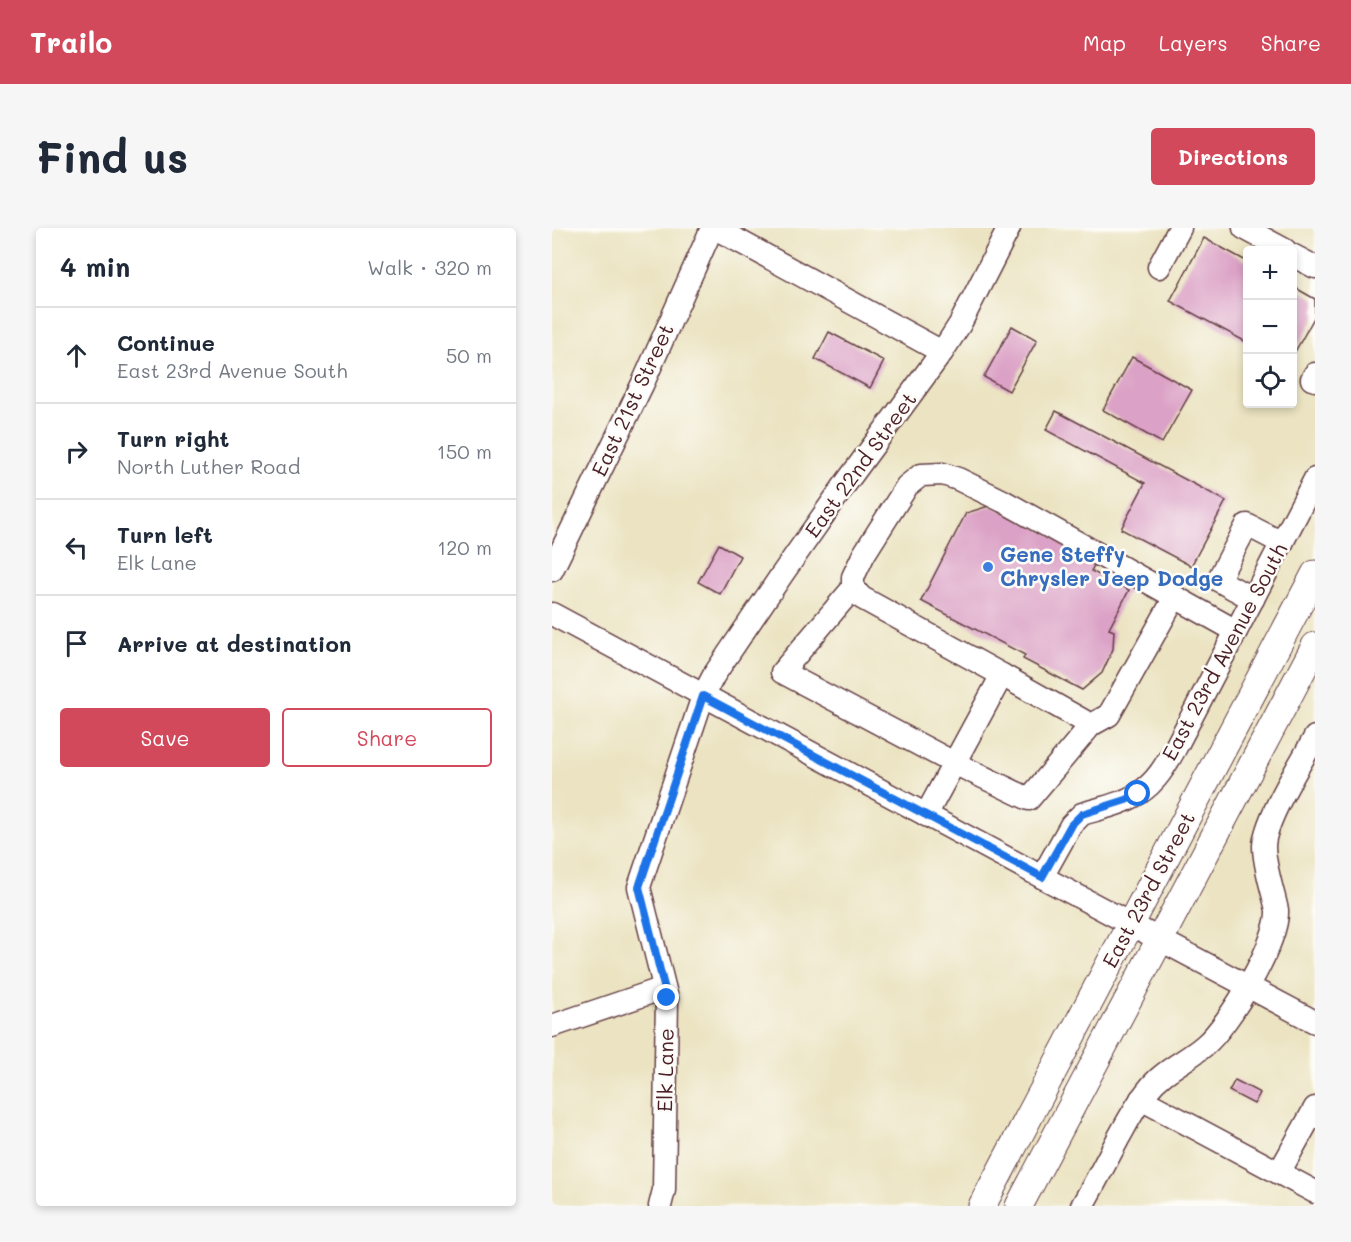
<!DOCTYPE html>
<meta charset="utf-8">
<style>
:root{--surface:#fff;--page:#f6f6f7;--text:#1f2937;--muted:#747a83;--line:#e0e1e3;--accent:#d1495b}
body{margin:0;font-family:Mali,sans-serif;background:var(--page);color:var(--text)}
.controls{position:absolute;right:18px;top:18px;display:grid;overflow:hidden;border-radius:6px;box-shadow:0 3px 9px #0003}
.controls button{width:54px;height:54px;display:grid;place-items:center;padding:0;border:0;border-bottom:2px solid var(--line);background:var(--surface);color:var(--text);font:30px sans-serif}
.stop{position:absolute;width:18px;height:18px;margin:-14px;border:4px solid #1a73e8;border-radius:50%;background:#fff}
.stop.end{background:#1a73e8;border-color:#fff;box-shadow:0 2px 6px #0008}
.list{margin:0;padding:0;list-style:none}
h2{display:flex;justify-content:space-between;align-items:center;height:78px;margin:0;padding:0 24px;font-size:26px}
h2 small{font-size:20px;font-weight:400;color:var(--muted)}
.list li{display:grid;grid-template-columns:39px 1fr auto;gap:18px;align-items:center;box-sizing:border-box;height:96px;padding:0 24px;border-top:2px solid var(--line)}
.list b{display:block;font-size:22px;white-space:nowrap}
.list p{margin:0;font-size:20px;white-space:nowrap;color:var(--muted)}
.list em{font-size:20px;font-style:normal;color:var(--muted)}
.actions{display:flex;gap:12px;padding:18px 24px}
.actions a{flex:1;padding:14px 0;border:2px solid var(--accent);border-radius:6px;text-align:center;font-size:21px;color:var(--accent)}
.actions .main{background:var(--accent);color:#fff}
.icon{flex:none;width:33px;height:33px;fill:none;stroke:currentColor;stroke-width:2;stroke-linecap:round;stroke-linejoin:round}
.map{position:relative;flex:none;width:763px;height:978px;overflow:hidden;border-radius:6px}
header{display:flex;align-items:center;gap:36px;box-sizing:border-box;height:84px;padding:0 30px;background:var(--accent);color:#fff}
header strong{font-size:28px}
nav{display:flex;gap:33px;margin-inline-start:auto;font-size:21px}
.intro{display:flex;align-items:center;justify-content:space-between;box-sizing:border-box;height:144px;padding:0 36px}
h1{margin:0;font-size:42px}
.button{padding:15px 27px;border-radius:6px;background:var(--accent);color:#fff;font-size:21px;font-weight:700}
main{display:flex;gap:36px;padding:0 36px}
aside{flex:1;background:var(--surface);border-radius:6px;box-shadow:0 3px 9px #0003}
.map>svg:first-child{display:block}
.building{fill:#dba1c6}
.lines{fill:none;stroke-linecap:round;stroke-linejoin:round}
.minor-casing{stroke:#623c42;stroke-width:25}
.major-casing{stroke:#623c42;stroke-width:29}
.minor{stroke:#fff;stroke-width:22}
.major{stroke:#fff;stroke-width:27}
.route{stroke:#1a73e8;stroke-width:8}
.shop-dot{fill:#3f7fe0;stroke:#fdfcf7;stroke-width:2}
.labels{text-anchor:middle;stroke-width:5;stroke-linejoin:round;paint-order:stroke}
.street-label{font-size:21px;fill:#4a1f2b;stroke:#fdfcf7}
.shop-label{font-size:21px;font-weight:bold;fill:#366cbe;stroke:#fdfcf7;text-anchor:start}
</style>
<header>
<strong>Trailo</strong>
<nav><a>Map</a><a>Layers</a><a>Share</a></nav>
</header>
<div class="intro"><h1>Find us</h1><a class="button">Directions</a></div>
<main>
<aside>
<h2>4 min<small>Walk · 320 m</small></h2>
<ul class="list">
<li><svg class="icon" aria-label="ahead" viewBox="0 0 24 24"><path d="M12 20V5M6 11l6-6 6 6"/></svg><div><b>Continue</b><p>East 23rd Avenue South</p></div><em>50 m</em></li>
<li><svg class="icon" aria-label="right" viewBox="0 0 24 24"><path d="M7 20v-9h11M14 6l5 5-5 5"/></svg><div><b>Turn right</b><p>North Luther Road</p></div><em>150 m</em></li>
<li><svg class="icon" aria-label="left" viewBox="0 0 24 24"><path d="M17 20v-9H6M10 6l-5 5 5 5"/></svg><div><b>Turn left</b><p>Elk Lane</p></div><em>120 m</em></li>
<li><svg class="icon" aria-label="arrive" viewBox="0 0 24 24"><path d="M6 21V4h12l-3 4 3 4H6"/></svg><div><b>Arrive at destination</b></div></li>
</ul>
<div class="actions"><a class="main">Save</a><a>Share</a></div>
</aside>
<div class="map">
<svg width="763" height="978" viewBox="0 0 763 978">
<rect width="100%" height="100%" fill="#fdfcf7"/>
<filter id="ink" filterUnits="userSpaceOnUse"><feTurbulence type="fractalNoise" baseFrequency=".0167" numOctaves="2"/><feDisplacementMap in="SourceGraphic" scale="12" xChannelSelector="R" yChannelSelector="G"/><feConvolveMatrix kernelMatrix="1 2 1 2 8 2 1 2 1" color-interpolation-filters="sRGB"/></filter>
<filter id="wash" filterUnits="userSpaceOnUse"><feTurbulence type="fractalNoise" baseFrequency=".008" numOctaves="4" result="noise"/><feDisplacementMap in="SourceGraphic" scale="24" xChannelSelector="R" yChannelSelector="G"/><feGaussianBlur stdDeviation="1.35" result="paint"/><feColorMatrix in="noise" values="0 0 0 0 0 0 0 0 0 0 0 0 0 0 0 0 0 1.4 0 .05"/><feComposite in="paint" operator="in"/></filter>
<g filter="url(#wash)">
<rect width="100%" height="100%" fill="#ebe3c1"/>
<g id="blocks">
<!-- building -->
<g class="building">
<path d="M652 10 696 34V115L618 73Z"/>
<path d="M740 58 763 71V88L740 129Z"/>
<path d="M460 98 485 112 457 163 432 149Z"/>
<path d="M277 104 332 133 318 160 263 131Z"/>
<path d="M580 129 640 162 610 215 551 182Z"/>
<path d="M504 183 674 273 639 338 569 301 593 255 494 202Z"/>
<path d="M440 277 546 330 539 343 577 362 557 401 562 403 561 421 550 445 530 462 471 431 473 427 369 373 414 285Z"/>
<path d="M167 316 188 328 168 366 146 354Z"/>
<path d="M683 852 708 865 702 876 677 863Z"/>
</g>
</g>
</g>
<g filter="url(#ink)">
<use href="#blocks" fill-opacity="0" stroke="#623c42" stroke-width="1.5"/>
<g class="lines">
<defs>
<g id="minor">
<path d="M163 0 390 124"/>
<path d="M692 0 733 22"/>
<path d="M740 27 763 39"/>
<path d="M607 39 628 0"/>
<path d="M763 146 760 151 763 152"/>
<path d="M0 342 91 155 160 0"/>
<path d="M301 360 230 444 402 535 477 571 539 497"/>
<path d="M701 371 666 352 695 297 730 315"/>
<path d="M0 386 490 649 763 794"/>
<path d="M450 447 539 497 557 487 623 369"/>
<path d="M374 587 450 447 310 370 301 360V349L312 326 355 258 369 247 391 246 406 251 451 273 684 403"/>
<path d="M490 649 519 597 530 586C549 580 571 576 587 565 605 554 615 535 625 517L763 251"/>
<path d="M0 798 112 760"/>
<path d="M589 871 763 964"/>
<path d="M727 945 763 880"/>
<path d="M108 978 112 962 115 770 87 659 151 468 162 447 231 345 294 255 390 124 408 96 457 0"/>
<path d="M530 978C543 955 555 932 567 909 576 893 584 877 596 862 611 842 635 833 653 817 677 797 727 713 725 682 721 663 712 638 712 618 713 591 749 535 763 509"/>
</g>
<g id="major">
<path d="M430 978 763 346"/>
<path d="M467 978 763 418"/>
</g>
</defs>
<!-- minor casing -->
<use href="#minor" class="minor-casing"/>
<!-- major casing -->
<use href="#major" class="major-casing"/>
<!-- minor -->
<use href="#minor" class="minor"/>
<!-- major -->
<use href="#major" class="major"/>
</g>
</g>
<g class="lines" filter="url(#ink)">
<!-- route -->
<path class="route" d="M115 770 87 659 151 468 490 649 519 597 530 586 574 572 586 566"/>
</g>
<!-- markers -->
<circle class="shop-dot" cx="436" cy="339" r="6"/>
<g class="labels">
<!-- street labels -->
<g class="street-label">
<text transform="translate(81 172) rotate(-65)" y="7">East 21st Street</text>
<text transform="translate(309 237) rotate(-54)" y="7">East 22nd Street</text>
<text transform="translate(673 424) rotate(-62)" y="7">East 23rd Avenue South</text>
<text transform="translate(597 662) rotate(-62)" y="7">East 23rd Street</text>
<text transform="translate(114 842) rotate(-89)" y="7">Elk Lane</text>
</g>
<!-- shop labels -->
<g class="shop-label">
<text x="448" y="334">Gene Steffy<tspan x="448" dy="24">Chrysler Jeep Dodge</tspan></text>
</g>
</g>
</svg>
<div class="controls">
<button>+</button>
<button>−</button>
<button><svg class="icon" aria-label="locate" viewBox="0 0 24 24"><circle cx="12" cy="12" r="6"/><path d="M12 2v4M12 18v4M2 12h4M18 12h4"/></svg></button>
</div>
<div class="stop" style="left:586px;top:566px"></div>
<div class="stop end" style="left:115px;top:770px"></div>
</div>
</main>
